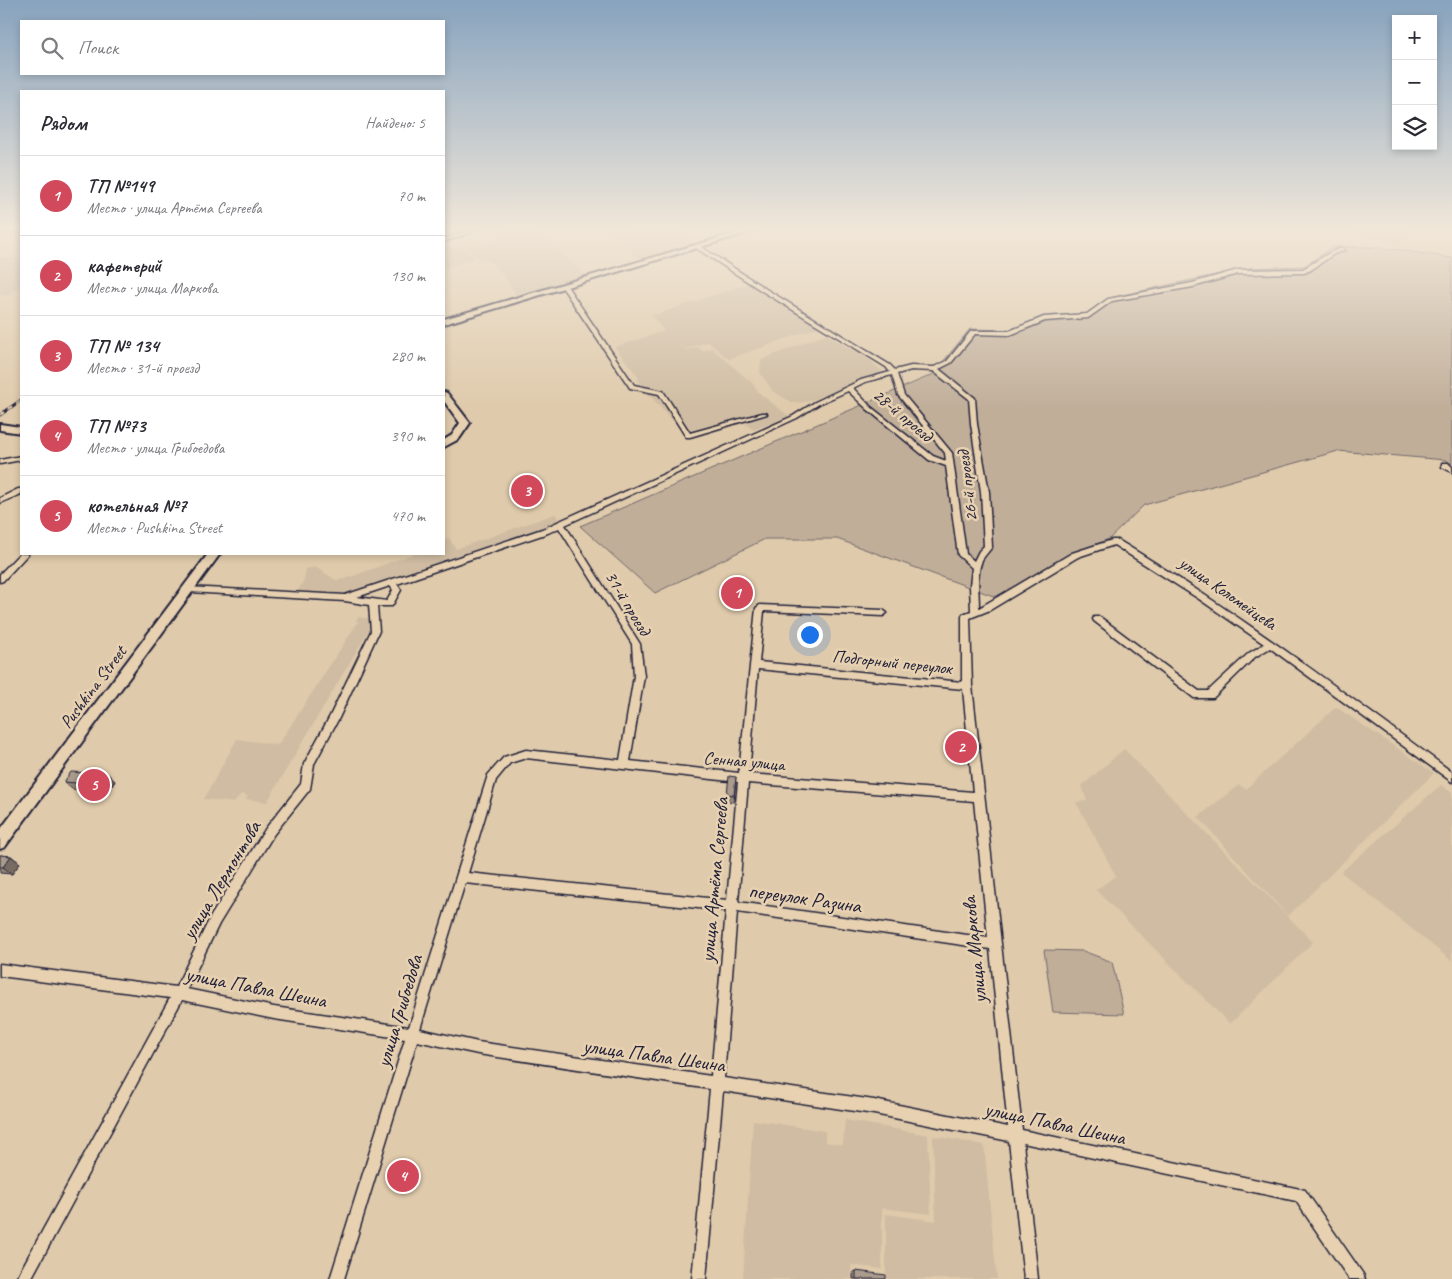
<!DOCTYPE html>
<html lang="ru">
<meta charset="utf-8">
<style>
:root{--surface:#fff;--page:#f2f2f3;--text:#2b2b33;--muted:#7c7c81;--line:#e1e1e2;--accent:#d1495b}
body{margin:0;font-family:Caveat,sans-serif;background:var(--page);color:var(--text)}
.controls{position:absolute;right:15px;top:15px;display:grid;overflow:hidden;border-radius:0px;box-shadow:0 2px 8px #0003}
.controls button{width:45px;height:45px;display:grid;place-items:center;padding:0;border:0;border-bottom:1px solid var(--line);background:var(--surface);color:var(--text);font:25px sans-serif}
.you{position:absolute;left:809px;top:634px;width:18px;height:18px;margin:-12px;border:4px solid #fff;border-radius:50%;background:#1a73e8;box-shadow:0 0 0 8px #1a73e833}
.badge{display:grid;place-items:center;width:32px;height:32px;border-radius:50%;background:var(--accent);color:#fff;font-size:16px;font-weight:700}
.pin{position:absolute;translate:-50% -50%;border:2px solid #fff;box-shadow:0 1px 5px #0006}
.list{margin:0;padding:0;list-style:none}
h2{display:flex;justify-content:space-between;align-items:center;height:65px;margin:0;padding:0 20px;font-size:21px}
h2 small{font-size:16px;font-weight:400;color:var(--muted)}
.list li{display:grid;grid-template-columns:32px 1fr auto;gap:15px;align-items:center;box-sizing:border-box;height:80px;padding:0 20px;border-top:1px solid var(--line)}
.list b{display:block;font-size:19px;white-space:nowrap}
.list p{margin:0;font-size:16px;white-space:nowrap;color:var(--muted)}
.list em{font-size:16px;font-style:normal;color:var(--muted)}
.icon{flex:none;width:28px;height:28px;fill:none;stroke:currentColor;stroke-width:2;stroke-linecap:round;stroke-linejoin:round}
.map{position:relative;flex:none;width:1452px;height:1279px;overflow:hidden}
.search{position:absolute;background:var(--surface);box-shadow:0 2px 8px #0003;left:20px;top:20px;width:425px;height:55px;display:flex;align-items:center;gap:12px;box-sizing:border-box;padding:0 18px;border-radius:0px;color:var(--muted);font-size:19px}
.panel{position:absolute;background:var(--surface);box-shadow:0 2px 8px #0003;left:20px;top:90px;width:425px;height:465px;border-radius:0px}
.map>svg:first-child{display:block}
.built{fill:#cfbca2}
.green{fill:#c0ae99;stroke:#71686a}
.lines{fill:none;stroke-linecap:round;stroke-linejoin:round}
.river{fill:#978980;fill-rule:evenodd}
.street-casing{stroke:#22223b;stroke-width:3}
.secondary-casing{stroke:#22223b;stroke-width:4}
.street{fill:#e7d1b0;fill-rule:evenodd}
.secondary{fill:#e7d1b0;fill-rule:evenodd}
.rail-casing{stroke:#22223b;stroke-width:3}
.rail{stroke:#e7d1b0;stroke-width:2;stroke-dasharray:5;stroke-linecap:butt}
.wall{fill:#938578;stroke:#22223b}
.shaded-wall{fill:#786c62;stroke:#22223b}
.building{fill:#ab9b8c;stroke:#22223b}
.labels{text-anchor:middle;stroke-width:5;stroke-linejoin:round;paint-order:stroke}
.street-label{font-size:18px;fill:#22223b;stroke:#e7d1b0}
.near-street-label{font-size:21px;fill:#22223b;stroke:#e7d1b0}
</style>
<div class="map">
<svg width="1452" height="1279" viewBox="0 0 1452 1279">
<rect width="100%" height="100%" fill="#dfcaab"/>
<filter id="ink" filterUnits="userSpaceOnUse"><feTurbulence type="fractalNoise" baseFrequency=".02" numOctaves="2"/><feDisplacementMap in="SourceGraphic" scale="10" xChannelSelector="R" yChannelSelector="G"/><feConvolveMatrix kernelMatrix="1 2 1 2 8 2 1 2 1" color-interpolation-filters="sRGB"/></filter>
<g filter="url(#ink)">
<!-- built -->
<g class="built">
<path d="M498 230H536L586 276 516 295 504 276 490 262 477 257 466 249 500 239 495 234Z"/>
<path d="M605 230H685L680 232 696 243 641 260Z"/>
<path d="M1338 230H1411L1405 245Z"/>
<path d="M448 246 451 249 459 246 475 258 444 268V247Z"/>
<path d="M0 258H21V285L7 296 0 294Z"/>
<path d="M747 284 819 327 729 359 708 342 686 349 676 342 686 350 698 347 703 351 712 348 753 384 758 392 790 417 753 430 744 422 697 437 682 431 651 397 641 390V384L637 379 639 378 615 347 664 331 652 316Z"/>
<path d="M826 334 870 360 883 372 825 396 806 402 793 403 773 391 760 373 761 360Z"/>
<path d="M555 514 561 522 544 530 399 580 348 594 297 592 304 580 306 569 315 567 336 580 345 579 413 554H444V540L449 538 456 549Z"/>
<path d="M358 617 371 619 369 630 267 802 246 799 248 796 241 794 234 803 204 799 237 739 278 745 358 622 356 621Z"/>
<path d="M1336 707 1434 773 1288 916 1198 817 1239 785 1246 789Z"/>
<path d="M1124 749 1313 942 1230 1024 1096 890 1116 876 1076 802 1087 801 1082 786Z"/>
<path d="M1441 785 1452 793V961L1341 872Z"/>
<path d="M753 1120 825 1131V1142L843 1145 845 1120 928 1135 931 1214 882 1208V1269L851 1265V1279H743Z"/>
<path d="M933 1136 984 1145 997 1279H886V1214L936 1221Z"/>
</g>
<!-- green -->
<g class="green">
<path d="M1332 247H1379L1452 258V464L1446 460 1338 451 1144 505 1109 539 1071 554 996 597 837 539H765L655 593 580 526 932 375 970 329 1013 330 1035 320 1086 315 1113 297 1247 268 1305 266Z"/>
<path d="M1044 950 1083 951 1112 962 1124 1014 1053 1012Z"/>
</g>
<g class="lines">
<!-- river -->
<path class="river" d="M18 230 17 232 0 237V231Z"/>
<defs>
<g id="street">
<path d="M470 230H477L444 242V239Z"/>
<path d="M730 230H737L743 234 739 235Z"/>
<path d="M696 246H700L766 289 890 365 895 370 911 366 934 367 947 361 971 331H1009L1044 317 1087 314 1108 299 1192 283 1238 270 1303 269 1331 252 1342 248 1345 250 1334 254 1311 270 1304 273 1238 274 1193 287 1112 301 1088 318 1045 321 1010 335 975 334 951 363 939 369 975 398 977 424 989 492 992 547C989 551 985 555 982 560 976 575 979 592 979 608L1072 553 1112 540H1118C1234 610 1343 692 1452 772V782L1270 648 1255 657 1213 698H1194L1094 621 1093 619 1094 617H1100L1199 691H1208L1249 653 1264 644 1199 599 1114 545 1078 557 990 610 970 618 972 686 1022 1130 1305 1190 1363 1274 1365 1279H1349L1296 1201 1023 1143 1038 1279H1024L1009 1141 874 1114 723 1091 706 1279H692L710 1089 478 1054 417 1041 344 1279H330L405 1039 274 1019 182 1000 31 1279H16L170 998 0 976V964L176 987 211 916 266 828 301 784 304 764 330 716 371 631 369 605 345 601 189 592 186 591 185 589 186 587 345 595 542 529 793 416 815 402 861 380 890 372 886 367 762 291 696 248ZM911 370 933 371 969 399 971 424 981 492 984 546 979 551 974 561 966 554 952 453 904 395 897 374ZM892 375 898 395 945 453 946 461 933 456 871 407 853 388 865 382ZM848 391 867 409 929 460 946 466 958 555 972 568 970 586 971 611 963 614 962 616V682L759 662 764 611 883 616 887 613 883 610 760 605 756 608 739 773 630 761 644 676 640 644 565 525 797 418 819 404ZM559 528 632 644 634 676 620 760 526 750 504 757 488 775 409 1027 274 1007 187 989 219 924 274 834 310 789 314 764 339 718 379 631 377 606H392L401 590 397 584 548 533ZM390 586 393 590 387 601 357 597ZM758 669 963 689 973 792 749 774ZM526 758 738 782 727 900 468 873 496 780 510 763ZM748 783 974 801 988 938 738 902ZM465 883 726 911 711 1076 478 1042 420 1029ZM737 912 990 949 1008 1127 874 1100 724 1078Z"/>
<path d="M563 286H567L634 385 663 391 690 433 762 413H766L767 414 690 437H686L659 394 630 388 562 287Z"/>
<path d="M21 456V460L0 464V460Z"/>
<path d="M1442 463H1448L1452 467V472L1442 467Z"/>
<path d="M18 489H21V494L0 503V498Z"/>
<path d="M21 552V554H28L3 581 0 582V574Z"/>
</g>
<g id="secondary">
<path d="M746 230H757L444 324V319Z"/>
<path d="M444 392 447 393 470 423 459 439 444 447V440L452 435 460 423 444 401Z"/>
<path d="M0 424 21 427V433L0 430Z"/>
<path d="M208 554H220L5 847 0 849V830Z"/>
</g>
</defs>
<!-- street casing -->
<use href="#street" class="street-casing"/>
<!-- secondary casing -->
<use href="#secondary" class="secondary-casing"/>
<!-- street -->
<use href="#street" class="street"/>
<!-- secondary -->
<use href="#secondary" class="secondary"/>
<defs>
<path id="rail" d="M0 415 21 400"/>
</defs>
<!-- rail casing -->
<use href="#rail" class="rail-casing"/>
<!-- rail -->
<use href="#rail" class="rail"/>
</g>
<!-- wall -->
<g class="wall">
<path d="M959 732 969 748 966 755 958 754 956 740Z"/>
<path d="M108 774 115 781 108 792 72 789 64 782Z"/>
<path d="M736 777 734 802 727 801V794Z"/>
<path d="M0 855 11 856 20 863 12 874 0 873Z"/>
<path d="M405 1167 410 1170 407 1183 395 1182 390 1179Z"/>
<path d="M856 1271 886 1279H853V1272Z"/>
</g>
<!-- shaded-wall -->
<g class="shaded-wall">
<path d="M108 774 115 781 108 792 101 785Z"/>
<path d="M11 856 20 863 12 874 3 867Z"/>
<path d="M405 1167 410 1170 407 1183 401 1180Z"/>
</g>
<!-- building -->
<g class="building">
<path d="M959 732 967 733 969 748 961 747Z"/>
<path d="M71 772 108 774 101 785 64 782Z"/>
<path d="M729 776 736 777 734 795 727 794Z"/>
<path d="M0 855 11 856 3 867H0Z"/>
<path d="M394 1165 405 1167 401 1180 390 1179Z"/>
<path d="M856 1271 886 1275V1279H856Z"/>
</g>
</g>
<!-- sky -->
<linearGradient id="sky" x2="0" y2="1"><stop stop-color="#87a3be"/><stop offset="0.56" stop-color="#f1e7d9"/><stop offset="1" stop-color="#f1e7d9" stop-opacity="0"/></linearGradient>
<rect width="1452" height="409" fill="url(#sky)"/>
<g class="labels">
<!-- street labels -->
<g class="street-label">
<text transform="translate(903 415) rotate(40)" y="6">28-й проезд</text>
<text transform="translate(967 486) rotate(-97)" y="6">26-й проезд</text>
<text transform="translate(1228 593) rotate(35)" y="6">улица Коломейцева</text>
<text transform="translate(628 603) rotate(59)" y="6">31-й проезд</text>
<text transform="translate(892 662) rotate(6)" y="6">Подгорный переулок</text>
<text transform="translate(93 687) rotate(-53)" y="6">Pushkina Street</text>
<text transform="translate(744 761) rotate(5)" y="6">Сенная улица</text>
</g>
<!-- near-street labels -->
<g class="near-street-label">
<text transform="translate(221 880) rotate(-59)" y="7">улица Лермонтова</text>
<text transform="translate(714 880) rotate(-85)" y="7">улица Артёма Сергеева</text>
<text transform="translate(805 898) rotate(8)" y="7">переулок Разина</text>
<text transform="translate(974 950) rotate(-96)" y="7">улица Маркова</text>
<text transform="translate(256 987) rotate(11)" y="7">улица Павла Шеина</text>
<text transform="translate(399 1011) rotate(-73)" y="7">улица Грибоедова</text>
<text transform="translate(654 1055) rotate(8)" y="7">улица Павла Шеина</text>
<text transform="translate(1055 1123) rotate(12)" y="7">улица Павла Шеина</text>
</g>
</g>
</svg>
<div class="controls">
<button>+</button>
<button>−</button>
<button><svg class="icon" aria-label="layers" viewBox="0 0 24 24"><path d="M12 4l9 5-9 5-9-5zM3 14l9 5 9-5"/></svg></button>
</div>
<div class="you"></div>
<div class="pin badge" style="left:737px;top:593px">1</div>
<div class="pin badge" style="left:961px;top:747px">2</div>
<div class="pin badge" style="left:527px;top:491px">3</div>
<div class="pin badge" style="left:403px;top:1176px">4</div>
<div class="pin badge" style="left:94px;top:785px">5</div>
<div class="search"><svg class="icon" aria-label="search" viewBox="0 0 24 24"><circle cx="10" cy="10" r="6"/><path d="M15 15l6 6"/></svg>Поиск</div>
<section class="panel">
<h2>Рядом<small>Найдено: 5</small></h2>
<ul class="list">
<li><span class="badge">1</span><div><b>ТП №149</b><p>Место · улица Артёма Сергеева</p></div><em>70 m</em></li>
<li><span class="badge">2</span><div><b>кафетерий</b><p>Место · улица Маркова</p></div><em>130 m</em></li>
<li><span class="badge">3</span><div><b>ТП № 134</b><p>Место · 31-й проезд</p></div><em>280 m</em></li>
<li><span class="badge">4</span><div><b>ТП №73</b><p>Место · улица Грибоедова</p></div><em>390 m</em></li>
<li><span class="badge">5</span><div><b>котельная №7</b><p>Место · Pushkina Street</p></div><em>470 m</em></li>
</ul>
</section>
</div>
